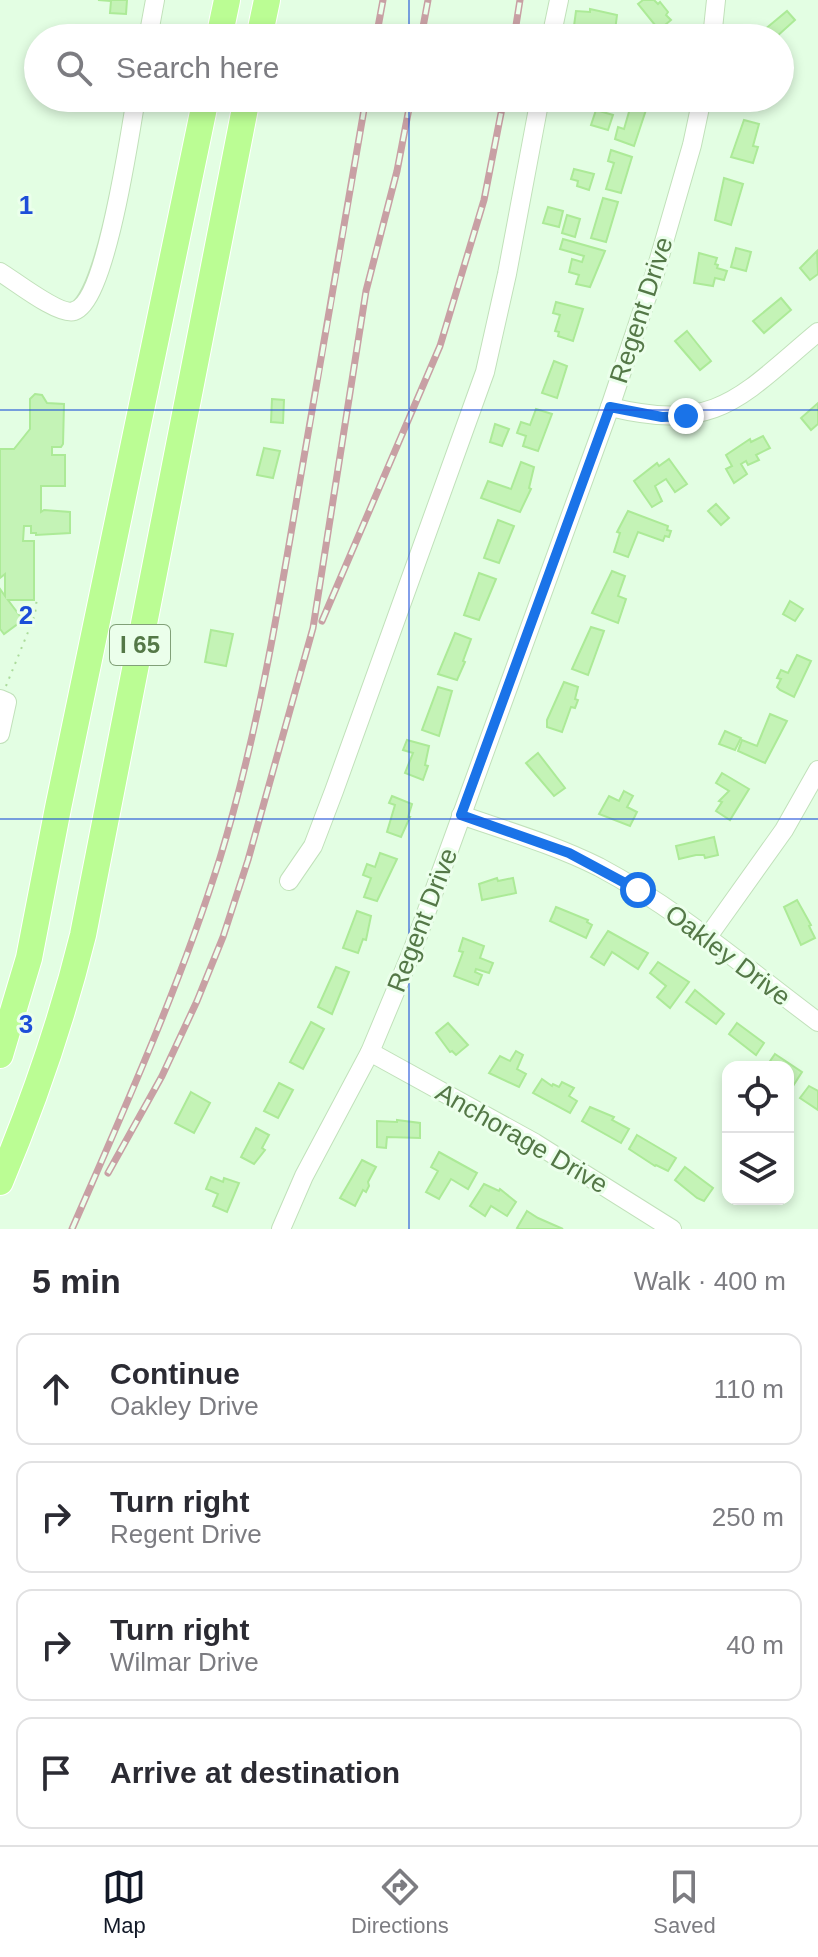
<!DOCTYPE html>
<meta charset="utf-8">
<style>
:root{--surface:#fff;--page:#f7f7f7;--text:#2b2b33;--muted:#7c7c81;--line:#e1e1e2;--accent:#111827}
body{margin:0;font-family:Helvetica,sans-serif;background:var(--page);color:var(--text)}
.controls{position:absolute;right:24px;bottom:24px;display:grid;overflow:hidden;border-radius:16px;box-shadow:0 4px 12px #0003}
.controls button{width:72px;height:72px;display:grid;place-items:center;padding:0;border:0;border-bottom:2px solid var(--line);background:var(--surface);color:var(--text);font:40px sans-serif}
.stop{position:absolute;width:24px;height:24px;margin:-18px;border:6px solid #1a73e8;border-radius:50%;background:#fff}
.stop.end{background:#1a73e8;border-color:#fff;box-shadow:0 2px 8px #0008}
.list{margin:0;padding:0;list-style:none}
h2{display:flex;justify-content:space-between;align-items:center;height:104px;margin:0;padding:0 32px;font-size:34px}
h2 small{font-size:26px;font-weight:400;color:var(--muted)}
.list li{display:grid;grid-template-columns:52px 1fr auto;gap:24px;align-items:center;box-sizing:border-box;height:112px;margin:0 16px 16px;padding:0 16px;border:2px solid var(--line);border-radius:16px}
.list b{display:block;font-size:30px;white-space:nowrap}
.list p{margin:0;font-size:26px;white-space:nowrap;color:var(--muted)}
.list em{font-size:26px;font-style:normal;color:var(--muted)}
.icon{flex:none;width:44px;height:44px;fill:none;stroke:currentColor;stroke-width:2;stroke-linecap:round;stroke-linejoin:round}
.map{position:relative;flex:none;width:818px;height:1229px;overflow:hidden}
.search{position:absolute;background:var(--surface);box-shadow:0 4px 12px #0003;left:24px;right:24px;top:24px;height:88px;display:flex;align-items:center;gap:20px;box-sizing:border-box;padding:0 28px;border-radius:44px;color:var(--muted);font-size:30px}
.sheet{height:616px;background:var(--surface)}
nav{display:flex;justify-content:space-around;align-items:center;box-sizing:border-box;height:112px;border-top:2px solid var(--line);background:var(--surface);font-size:22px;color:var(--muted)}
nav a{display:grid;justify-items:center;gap:4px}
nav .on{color:var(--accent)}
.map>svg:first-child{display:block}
.building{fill:#c4f3b6;stroke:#acea97;stroke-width:2}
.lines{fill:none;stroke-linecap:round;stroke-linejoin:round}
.minor-casing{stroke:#c1e1ba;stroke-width:20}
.highway-casing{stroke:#fff;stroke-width:28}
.path{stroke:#abdb9b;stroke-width:2;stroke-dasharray:2 6;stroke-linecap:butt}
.minor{stroke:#fff;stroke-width:18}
.highway{stroke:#bbfd94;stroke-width:26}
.rail-casing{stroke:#c8a0a4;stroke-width:7}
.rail{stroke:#ebffeb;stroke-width:4;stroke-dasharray:12;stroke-linecap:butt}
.route{stroke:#1a73e8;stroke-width:10}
.grid{fill:none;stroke:#1d4ed8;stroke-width:2;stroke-opacity:0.55}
.labels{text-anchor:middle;stroke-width:6;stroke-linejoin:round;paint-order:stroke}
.shield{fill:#ebffeb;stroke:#81a078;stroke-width:2}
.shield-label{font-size:24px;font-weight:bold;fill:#547847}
.street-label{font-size:26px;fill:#547847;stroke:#ebffeb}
.grid-label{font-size:26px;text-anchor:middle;font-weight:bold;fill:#1d4ed8;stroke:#ebffeb;stroke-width:6;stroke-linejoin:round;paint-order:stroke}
</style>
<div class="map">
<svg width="818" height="1229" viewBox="0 0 818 1229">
<rect width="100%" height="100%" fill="#e3fee3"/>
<!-- building -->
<g class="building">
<path d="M98 0H127L126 14 110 13 111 1Z"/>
<path d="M643 0H654L658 4 660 2 668 12 666 15 671 20 659 30 638 4Z"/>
<path d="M590 9 617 15 615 31 574 26 576 11 590 12Z"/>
<path d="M787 11 795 20 775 38H760L758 35Z"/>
<path d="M631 105 646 110 634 146 615 139 618 127 624 129Z"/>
<path d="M596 110 613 115 608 130 591 125Z"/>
<path d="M744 120 759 124 753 146 758 147 753 163 731 157Z"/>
<path d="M611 150 632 157 621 193 606 189 614 163 608 161Z"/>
<path d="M574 169 594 174 589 190 577 186 578 181 571 179Z"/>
<path d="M724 178 743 184 731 225 715 220Z"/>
<path d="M603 198 618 202 606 242 591 238Z"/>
<path d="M548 207 563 211 559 227 543 223Z"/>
<path d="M567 215 580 219 575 237 562 233Z"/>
<path d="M563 239 605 251 590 287 576 284 579 275 569 272 572 259 582 262 584 256 560 249Z"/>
<path d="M736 248 751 252 746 271 731 267Z"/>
<path d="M817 251 818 274 810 280 800 268Z"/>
<path d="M699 253 717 258 715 264 718 265 717 268 727 271 724 280 715 278 713 286 694 283Z"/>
<path d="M781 298 791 310 764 333 753 321Z"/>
<path d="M556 302 583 309 573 341 558 336 559 332 555 331 560 315 553 313Z"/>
<path d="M687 331 711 361 700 370 675 341Z"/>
<path d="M554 361 567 366 557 398 542 393Z"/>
<path d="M35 394 42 395 47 403 64 404 63 444 61 447H52V455H65V486H41V512L44 510 70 512V533L36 535V533H31V526H24L23 541H34V600H8L23 620 4 634 0 629V589L5 596V574L0 578V449H14L30 429V399Z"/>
<path d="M272 399 284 400 283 423 271 422Z"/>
<path d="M818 403V424L811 430 801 418Z"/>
<path d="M536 409 552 414 538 451 523 446 526 436 517 433 521 422 530 425Z"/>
<path d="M495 424 509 429 502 446 490 442Z"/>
<path d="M763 436 770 448 756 455 759 460 748 465 746 461 741 464 747 474 734 483 726 469 732 466 726 455 750 439 751 442Z"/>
<path d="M264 448 280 451 273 478 257 475Z"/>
<path d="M669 459 687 484 675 492 666 479 655 486 662 501 652 507 634 481 657 463 659 466Z"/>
<path d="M521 462 534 467 529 488 531 489 520 512 481 498 488 481 511 489Z"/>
<path d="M716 504 729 518 721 525 708 511Z"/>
<path d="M628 511 668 526 667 530 671 531 669 537 665 536 663 541 638 532 628 557 614 552 620 533 617 532Z"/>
<path d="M498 520 514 526 499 563 484 558Z"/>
<path d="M612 571 625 576 618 596 626 599 618 623 592 613Z"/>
<path d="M479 573 496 579 479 620 464 615Z"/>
<path d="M790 601 803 609 795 621 783 614Z"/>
<path d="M591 627 604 631 588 675 572 669Z"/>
<path d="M211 630 233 634 226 666 205 662Z"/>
<path d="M455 633 471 639 463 661 465 662 457 680 438 674Z"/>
<path d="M797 655 811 661 794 697 780 690 777 687 781 679 777 678 781 670 788 673Z"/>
<path d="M564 682 578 687 575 699 578 700 575 708 571 707 562 732 547 727V720Z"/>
<path d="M438 687 452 691 439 736 422 730Z"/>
<path d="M770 714 787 721 765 763 738 751 742 740 757 746Z"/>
<path d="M725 731 741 738 735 750 719 744Z"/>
<path d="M407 740 429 746 425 765 428 766 423 780 405 773 413 753 403 750Z"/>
<path d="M538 753 565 788 554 796 526 763Z"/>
<path d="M722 773 749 789 730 820 716 811 722 802 719 801 729 791 716 783Z"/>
<path d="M624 791 633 796 627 807 637 812 630 826 599 814 609 796 619 801Z"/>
<path d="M392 796 412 804 408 817H410L401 837 387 832 395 805 389 803Z"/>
<path d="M714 837 718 855 705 858 704 855H696L679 859 676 846Z"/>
<path d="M380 853 397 859 377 901 364 897 371 878 363 875 367 864 375 867Z"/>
<path d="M497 878 498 881 513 878 516 893 482 900 479 884Z"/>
<path d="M797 900 811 925 809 926 815 938 801 945 784 907Z"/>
<path d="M556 907 588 920 587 922 592 925 586 938 550 921Z"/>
<path d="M357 911 371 916 366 940 363 939 358 953 343 948Z"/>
<path d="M608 931 648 953 638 969 612 952 604 965 591 957Z"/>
<path d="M463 938 484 946 480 958 493 963 489 973 476 969 475 972 482 975 478 985 454 976 463 952 459 951Z"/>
<path d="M658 962 689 982 670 1008 657 997 666 986 650 973Z"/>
<path d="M336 967 349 972 332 1014 318 1007Z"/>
<path d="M695 990 724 1014 716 1024 686 1002Z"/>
<path d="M311 1022 324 1029 303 1069 290 1062Z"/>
<path d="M448 1023 468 1045 456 1055 452 1051 450 1052 436 1033Z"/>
<path d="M737 1023 764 1043 756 1055 729 1034Z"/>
<path d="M516 1051 523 1055 517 1069 526 1074 519 1087 489 1073 500 1056 510 1061Z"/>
<path d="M775 1054 802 1072 793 1086 788 1082V1067H766Z"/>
<path d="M542 1079 552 1086 553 1084 559 1087 562 1082 574 1088 569 1096 577 1101 570 1113 533 1093Z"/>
<path d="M279 1083 293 1090 278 1118 264 1111Z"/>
<path d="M809 1086 818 1091V1110L800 1098Z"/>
<path d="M191 1092 210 1103 194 1133 175 1123Z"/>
<path d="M590 1107 614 1117 612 1120 629 1129 621 1143 582 1121Z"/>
<path d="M397 1120 420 1123V1138L387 1137 386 1148 377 1147V1121L397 1122Z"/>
<path d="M256 1128 269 1135 262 1148 265 1150 254 1164 241 1157Z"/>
<path d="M637 1135 676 1158 668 1171 656 1165 655 1166 629 1149Z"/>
<path d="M439 1152 477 1173 468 1189 451 1179 439 1199 426 1192 438 1171 431 1167Z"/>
<path d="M362 1160 376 1167 368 1182 369 1186 366 1192 363 1190 355 1206 340 1198Z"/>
<path d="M685 1167 713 1188 704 1201 697 1198 675 1180Z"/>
<path d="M211 1177 223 1182 224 1178 239 1183 227 1212 213 1206 218 1194 206 1189Z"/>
<path d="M484 1184 499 1191 500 1189 516 1202 507 1216 491 1206 485 1216 470 1206Z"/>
<path d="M527 1211 538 1218 563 1229H519L517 1228Z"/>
</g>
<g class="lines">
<defs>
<g id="minor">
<path d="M148 38 155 0"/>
<path d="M551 38 559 0"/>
<path d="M712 38 716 0"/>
<path d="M0 272C15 281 59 316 74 311 106 302 130 133 136 98"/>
<path d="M610 407C718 433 740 397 818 332"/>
<path d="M0 699 7 702 0 734"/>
<path d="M461 815C507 831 555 845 599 867 678 909 747 969 818 1022"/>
<path d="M289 881 313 846 334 791 485 372 507 274 540 98"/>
<path d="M707 938 784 830 818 770"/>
<path d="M370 1052 535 1143 672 1229"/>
<path d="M281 1229 304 1176 370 1052 413 949 610 407 655 273 692 145 702 98"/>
</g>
<g id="highway">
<path d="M219 38 227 0"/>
<path d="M259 38 267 0"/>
<path d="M0 1055 29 958 58 808 206 98"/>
<path d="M0 1182C34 1101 62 1020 83 935L247 98"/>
</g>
</defs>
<!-- minor casing -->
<use href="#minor" class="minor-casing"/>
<!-- highway casing -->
<use href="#highway" class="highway-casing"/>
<!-- path -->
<path class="path" d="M6 686 35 615 37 597"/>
<!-- minor -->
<use href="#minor" class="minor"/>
<!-- highway -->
<use href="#highway" class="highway"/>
<defs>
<g id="rail">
<path d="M376 38 383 0"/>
<path d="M421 38 428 0"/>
<path d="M514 38 520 0"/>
<path d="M322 621 440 346 484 200 504 98"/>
<path d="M108 1173 162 1076 197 1001 223 937 248 860 313 628 366 291 397 171 411 98"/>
<path d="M72 1229C125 1107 180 986 220 858 257 737 278 611 299 486 322 356 344 227 366 98"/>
</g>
</defs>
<!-- rail casing -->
<use href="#rail" class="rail-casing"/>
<!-- rail -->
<use href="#rail" class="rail"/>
</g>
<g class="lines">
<!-- route -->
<path class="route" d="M638 890 569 853 461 815 610 407 662 417 686 416"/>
</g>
<!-- grid -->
<path class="grid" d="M409 0V38M409 98V1229M0 410H818M0 819H818"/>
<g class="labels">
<!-- shield labels -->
<rect class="shield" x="110" y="625" width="60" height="40" rx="6"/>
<g class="shield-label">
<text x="140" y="653">I 65</text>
</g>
<!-- street labels -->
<g class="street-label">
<text transform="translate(641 310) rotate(-72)" y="9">Regent Drive</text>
<text transform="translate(422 920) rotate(-69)" y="9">Regent Drive</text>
<text transform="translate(728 955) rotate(37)" y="9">Oakley Drive</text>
<text transform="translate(522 1138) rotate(30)" y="9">Anchorage Drive</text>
</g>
</g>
<g class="grid-label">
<text x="26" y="214">1</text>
<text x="26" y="624">2</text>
<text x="26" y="1033">3</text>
</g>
</svg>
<div class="controls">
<button><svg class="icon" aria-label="locate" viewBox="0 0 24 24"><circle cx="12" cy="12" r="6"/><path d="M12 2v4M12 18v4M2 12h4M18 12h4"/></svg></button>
<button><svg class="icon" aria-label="layers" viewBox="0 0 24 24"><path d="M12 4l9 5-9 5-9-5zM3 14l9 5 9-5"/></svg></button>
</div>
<div class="stop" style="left:638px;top:890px"></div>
<div class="stop end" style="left:686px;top:416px"></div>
<div class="search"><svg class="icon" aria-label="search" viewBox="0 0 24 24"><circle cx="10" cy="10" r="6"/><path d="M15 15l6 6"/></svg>Search here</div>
</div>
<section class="sheet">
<h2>5 min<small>Walk · 400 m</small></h2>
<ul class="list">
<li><svg class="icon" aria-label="ahead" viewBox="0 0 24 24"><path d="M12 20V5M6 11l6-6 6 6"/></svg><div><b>Continue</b><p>Oakley Drive</p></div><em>110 m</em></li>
<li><svg class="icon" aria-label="right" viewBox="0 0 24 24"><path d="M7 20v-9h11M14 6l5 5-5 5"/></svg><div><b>Turn right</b><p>Regent Drive</p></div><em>250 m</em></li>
<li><svg class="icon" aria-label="right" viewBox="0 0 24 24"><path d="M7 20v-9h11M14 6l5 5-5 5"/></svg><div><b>Turn right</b><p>Wilmar Drive</p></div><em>40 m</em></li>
<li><svg class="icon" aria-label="arrive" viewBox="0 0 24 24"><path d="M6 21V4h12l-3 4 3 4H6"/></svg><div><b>Arrive at destination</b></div></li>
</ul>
</section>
<nav>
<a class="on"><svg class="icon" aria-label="map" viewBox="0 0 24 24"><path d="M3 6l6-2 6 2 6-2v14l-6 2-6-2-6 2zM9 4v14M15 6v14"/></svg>Map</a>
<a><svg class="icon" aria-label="directions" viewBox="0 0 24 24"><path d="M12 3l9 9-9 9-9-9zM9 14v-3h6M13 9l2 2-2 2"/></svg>Directions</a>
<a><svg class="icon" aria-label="saved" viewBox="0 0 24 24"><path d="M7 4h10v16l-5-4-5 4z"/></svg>Saved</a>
</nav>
